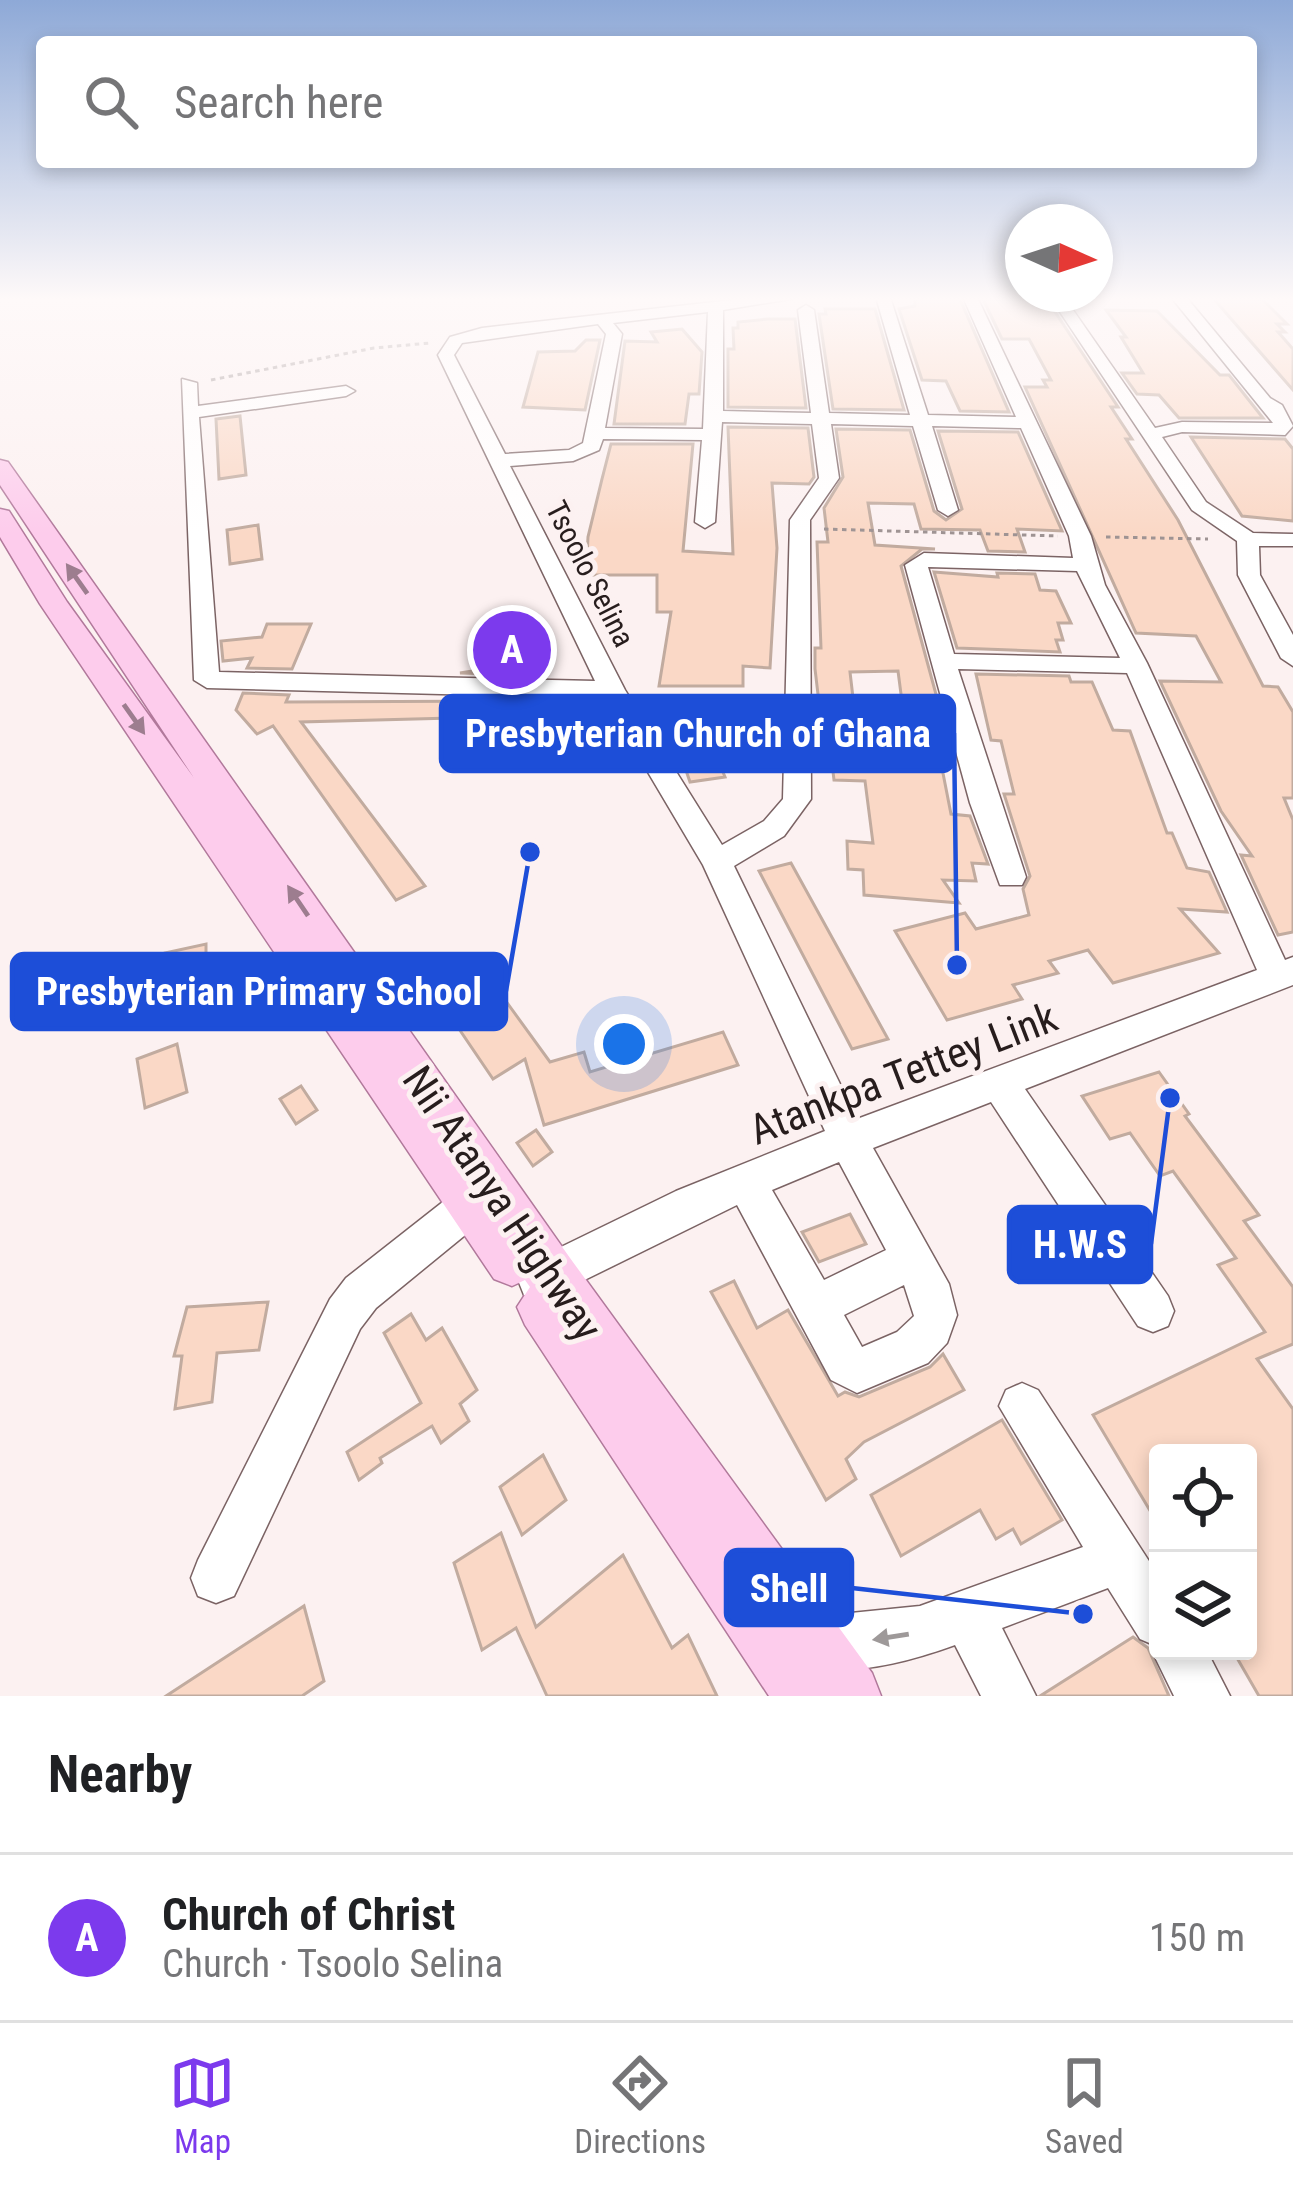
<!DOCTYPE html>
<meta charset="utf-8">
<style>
:root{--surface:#fff;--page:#f6f6f6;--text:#202124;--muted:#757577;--line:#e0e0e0;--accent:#7c3aed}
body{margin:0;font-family:"Roboto Condensed",sans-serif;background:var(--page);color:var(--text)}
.controls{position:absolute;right:36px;bottom:36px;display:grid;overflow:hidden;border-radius:12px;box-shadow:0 6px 18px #0003}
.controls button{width:108px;height:108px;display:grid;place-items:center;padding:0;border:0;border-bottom:3px solid var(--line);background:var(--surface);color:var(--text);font:60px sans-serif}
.compass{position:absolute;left:1005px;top:204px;width:108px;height:108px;border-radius:50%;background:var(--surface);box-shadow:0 6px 18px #0003;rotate:93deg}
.you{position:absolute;left:624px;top:1044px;width:42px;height:42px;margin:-30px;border:9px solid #fff;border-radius:50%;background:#1a73e8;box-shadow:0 0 0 18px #1a73e833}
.badge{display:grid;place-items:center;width:78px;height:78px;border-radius:50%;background:var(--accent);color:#fff;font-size:39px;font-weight:700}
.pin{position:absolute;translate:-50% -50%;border:6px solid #fff;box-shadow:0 3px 12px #0006}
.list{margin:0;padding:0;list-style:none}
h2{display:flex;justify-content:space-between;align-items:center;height:156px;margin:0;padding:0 48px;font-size:51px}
h2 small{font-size:39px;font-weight:400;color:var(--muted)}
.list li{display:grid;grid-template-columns:78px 1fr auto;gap:36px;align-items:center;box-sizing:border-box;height:168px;padding:0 48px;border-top:3px solid var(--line)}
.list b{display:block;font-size:45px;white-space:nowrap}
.list p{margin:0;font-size:39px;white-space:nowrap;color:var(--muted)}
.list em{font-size:39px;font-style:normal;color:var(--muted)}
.icon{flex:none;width:66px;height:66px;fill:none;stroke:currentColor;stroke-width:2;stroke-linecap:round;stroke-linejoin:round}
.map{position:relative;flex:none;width:1293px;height:1696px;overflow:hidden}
.search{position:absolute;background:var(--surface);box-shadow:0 6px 18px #0003;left:36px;right:36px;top:36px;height:132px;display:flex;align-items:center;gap:30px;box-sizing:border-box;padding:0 42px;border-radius:12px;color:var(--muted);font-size:45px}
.sheet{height:324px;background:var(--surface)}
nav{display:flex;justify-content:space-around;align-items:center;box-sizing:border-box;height:168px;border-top:3px solid var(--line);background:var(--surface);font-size:33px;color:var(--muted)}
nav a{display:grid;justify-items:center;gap:6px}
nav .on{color:var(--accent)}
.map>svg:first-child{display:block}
.building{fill:#fad8c6;stroke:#c1ab9f;stroke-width:3;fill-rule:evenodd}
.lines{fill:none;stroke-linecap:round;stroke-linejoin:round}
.minor-casing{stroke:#7b6364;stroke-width:3}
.major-casing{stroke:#b1799b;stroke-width:3}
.path{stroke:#9e9393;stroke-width:3;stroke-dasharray:4.5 4.5;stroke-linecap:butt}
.minor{fill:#fff;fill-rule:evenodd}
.major{fill:#fdccec;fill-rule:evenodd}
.oneway{fill:#9d7d8f}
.oneway2{fill:#9e9999}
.labels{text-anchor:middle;stroke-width:10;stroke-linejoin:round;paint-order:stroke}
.far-street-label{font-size:30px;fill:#271d1d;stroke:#fcf1f1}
.near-street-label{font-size:42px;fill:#271d1d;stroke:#fcf1f1}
.leader{fill:none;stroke:#1d4ed8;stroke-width:4.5}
.callout-dot{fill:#1d4ed8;stroke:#fcf1f1;stroke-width:4.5}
.callout{fill:#1d4ed8;stroke:#1d4ed8;stroke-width:4.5}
.callout-label{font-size:39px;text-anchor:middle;font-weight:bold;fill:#fff}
</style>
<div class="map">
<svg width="1293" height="1696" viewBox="0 0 1293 1696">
<rect width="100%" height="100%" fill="#fcf1f1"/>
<!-- building -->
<g class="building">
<path d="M915 297H959L1009 412 960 411 946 381 922 380 899 309 915 306Z"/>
<path d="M1212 297 1262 299 1287 324H1277L1285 332H1278L1293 349V390Z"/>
<path d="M983 299 1042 300 1055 312 1118 407H1111L1132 439H1126L1178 520 1263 686 1278 687 1293 712V798H1284L1293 820V932L1278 935 1241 855 1252 856 1221 811 1160 681 1221 682 1196 636 1136 633 1025 387H1047L1043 380H1051L1029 339H1002Z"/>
<path d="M825 309H875L904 410 833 409 819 314H826Z"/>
<path d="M1106 310 1157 311 1220 375H1229L1263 418H1179L1159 395 1137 394 1122 373H1143L1121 337H1126Z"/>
<path d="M768 319H795L806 408 728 407V349H734L733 328H738V322Z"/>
<path d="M682 329 702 352 699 394H689L685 424H614L625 341 657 342 651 332Z"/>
<path d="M586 340H600L585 410 523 407 538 352 575 351Z"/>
<path d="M240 416 246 475 219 479 216 419Z"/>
<path d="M728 427 808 428 814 477 809 484 772 483 777 548 770 668 743 666V686H659L671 612H657V575H586L588 537 602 479 611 444H693L683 551 733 554Z"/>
<path d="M836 429 910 430 934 511 946 520 962 509 938 431 1018 432 1062 531 1017 529 1025 552 988 551 980 530 921 529 914 504 868 503 875 545 935 549H922L901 566 955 764 941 763 951 814 970 816 988 864 972 863 976 881 943 880 959 903 864 895 863 870 848 869 847 841 873 843 865 781 834 780 831 755 825 754 815 669V648H821L817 542H828L824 508 843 477ZM898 671 904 717 855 715 850 672Z"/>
<path d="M1191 437 1285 439 1293 449V521L1242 516Z"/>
<path d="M258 525 262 559 230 564 227 530Z"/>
<path d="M934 572 998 577 997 573 1035 574 1040 590 1056 591 1071 623H1058L1063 640H1056L1060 652 957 648Z"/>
<path d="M267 624H311L292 669 247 668 252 658 223 661 221 641 262 637Z"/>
<path d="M524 629 538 663 532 664 531 675 460 673 497 667 486 636Z"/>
<path d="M976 674 1069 676 1071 682H1092L1113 730 1130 731 1167 833H1172L1187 868 1209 872 1227 912 1180 909 1219 953 1113 983 1088 950 1049 961 1058 973 1013 985 1022 999 947 1020 895 931 965 913 976 929 1029 915 1023 889 1030 876 1004 794H1014L1001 741 991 740Z"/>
<path d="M243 693 289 695 286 702 529 701 528 716 301 722 425 886 396 900 273 726 257 734 236 710Z"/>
<path d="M711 743 725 777 690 782 678 747Z"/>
<path d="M791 863 888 1039 852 1049 759 871Z"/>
<path d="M206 944V974L164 984 165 953Z"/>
<path d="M500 993 550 1062 584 1052 590 1072 723 1032 738 1065 544 1125 525 1059 493 1079 453 1020Z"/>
<path d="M177 1044 187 1092 145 1108 137 1059Z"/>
<path d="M1159 1072 1189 1114 1185 1116 1259 1215 1244 1221 1293 1287V1344L1257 1359 1293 1409V1696H1259L1233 1651H1248V1453H1158V1524L1093 1415 1265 1332 1218 1265 1236 1258 1173 1171 1160 1176 1130 1133 1110 1139 1082 1096Z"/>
<path d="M301 1086 317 1110 296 1124 280 1099Z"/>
<path d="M536 1130 552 1152 533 1166 517 1143Z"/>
<path d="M850 1214 866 1244 819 1262 802 1232Z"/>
<path d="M734 1281 757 1328 788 1310 838 1396 845 1392 859 1397 930 1367 943 1354 964 1390 864 1442 846 1459 856 1479 826 1500 711 1292Z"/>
<path d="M268 1302 259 1350 217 1353 212 1402 175 1409 182 1356H174L187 1307Z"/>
<path d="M411 1314 426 1340 442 1328 477 1390 460 1404 469 1421 441 1443 432 1426 380 1458 382 1463 359 1480 347 1452 421 1403 384 1333Z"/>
<path d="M1002 1420 1062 1520 1021 1544 1013 1529 996 1539 980 1510 901 1556 871 1495Z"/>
<path d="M543 1455 566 1500 522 1535 500 1487Z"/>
<path d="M501 1533 536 1627 623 1555 672 1648 688 1635 717 1696H547L516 1628 482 1650 454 1563Z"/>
<path d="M304 1606 324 1681 302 1696H166Z"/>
<path d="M1133 1637 1148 1648 1169 1696H1040Z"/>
</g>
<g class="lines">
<defs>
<g id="minor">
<path d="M759 297H803L723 310V411L811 413 798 310 806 305 814 310 829 413 910 415 876 297H890L928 415 1016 417 963 297H977L1091 536 1105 585 1147 663 1285 960 1293 957V985L1025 1089 1168 1296 1174 1311 1168 1326 1153 1332 1138 1326 991 1102 873 1148 949 1284 957 1315 947 1343 928 1363 857 1393 831 1380 737 1205 554 1295 539 1301 524 1295 518 1280 524 1265 676 1191 825 1131 703 865 604 698 207 688 194 680 182 379 197 383 198 406 346 386 355 391 346 396 199 417 219 672 595 681 438 355 450 337 482 328ZM708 312 703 429 605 428 622 334 613 323ZM598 324 606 334 583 443 569 450 505 454 454 355 462 343ZM722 422 812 424 819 478 790 520 783 799 764 821 722 845 625 690 510 466 573 461 599 450 603 439 702 440 695 522 705 528 715 522ZM831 424 913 426 938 510 948 516 958 510 932 426 1021 428 1069 536 1073 558 924 553 905 565 970 803 1000 885H1022L1026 877 958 669 1127 673 1257 970 857 1119 734 866 784 836 811 799 810 520 839 478ZM928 567 1077 571 1120 658 954 654ZM839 1162 886 1250 824 1280 772 1190ZM904 1285 914 1316 897 1332 862 1347 844 1315Z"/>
<path d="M1050 297H1064L1155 428 1182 422 1273 423 1171 297H1186L1270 398 1282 405 1293 426 1285 435 1182 432 1162 437 1206 502 1253 533 1293 534V546H1259L1260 575 1293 635V666L1281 658 1238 575 1237 541 1192 510Z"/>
<path d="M472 1184 486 1190 492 1204 486 1218 376 1308 360 1329 234 1596 216 1603 198 1596 191 1578 198 1560 330 1299 346 1278 458 1190Z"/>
<path d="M1022 1383 1038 1390 1158 1575V1651H1207L1230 1696H1174L1152 1651 1154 1645 1140 1639 1108 1588 1002 1628 1036 1696H981L955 1645C908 1662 840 1681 793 1661L785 1643 793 1625 811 1617 920 1606 1083 1547 999 1406 1006 1390Z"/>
</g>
<path id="major" d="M0 460 8 462 570 1258 872 1673 881 1696H769L525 1325 517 1307 530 1287 525 1280 512 1286 494 1279 40 604 0 537V509L9 511 67 602 194 778 0 485Z"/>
</defs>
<!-- minor casing -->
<use href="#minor" class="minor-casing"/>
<!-- major casing -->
<use href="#major" class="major-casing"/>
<!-- path -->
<g class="path">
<path d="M211 380 374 348 430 343"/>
<path d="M824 529 1058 536"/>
<path d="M1106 537 1208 539"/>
</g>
<!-- minor -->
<use href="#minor" class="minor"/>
<!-- major -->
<use href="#major" class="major"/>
</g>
<!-- one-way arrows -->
<defs><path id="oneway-solid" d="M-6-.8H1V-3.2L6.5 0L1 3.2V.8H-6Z" transform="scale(3)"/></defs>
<g class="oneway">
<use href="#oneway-solid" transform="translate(77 579) rotate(-125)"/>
<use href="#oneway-solid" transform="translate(134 719) rotate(55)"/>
<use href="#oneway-solid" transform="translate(298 901) rotate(-124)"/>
</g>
<use class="oneway2" href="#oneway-solid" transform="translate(891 1637) rotate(171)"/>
<!-- sky -->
<linearGradient id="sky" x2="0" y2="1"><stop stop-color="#8ea9d7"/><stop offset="0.56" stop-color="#fef9f9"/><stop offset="1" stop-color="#fef9f9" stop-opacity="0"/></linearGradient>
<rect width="1293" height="534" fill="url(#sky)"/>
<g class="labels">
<!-- far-street labels -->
<g class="far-street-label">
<text transform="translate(590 574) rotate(63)" y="10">Tsoolo Selina</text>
</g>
<!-- near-street labels -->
<g class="near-street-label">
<text transform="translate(903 1073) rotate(-21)" y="15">Atankpa Tettey Link</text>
<text transform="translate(503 1203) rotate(56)" y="15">Nii Atanya Highway</text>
</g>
</g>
<!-- callouts -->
<path class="leader" d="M957 965L954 733M530 852L506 991M1170 1098L1151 1244M1083 1614L852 1588"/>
<g class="callout-dot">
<circle cx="957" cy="965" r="12"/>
<circle cx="530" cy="852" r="12"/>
<circle cx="1170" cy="1098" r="12"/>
<circle cx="1083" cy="1614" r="12"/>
</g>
<g class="callout">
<rect x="441" y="696" width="513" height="75" rx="12"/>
<rect x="12" y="954" width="494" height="75" rx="12"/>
<rect x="1009" y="1207" width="142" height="75" rx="12"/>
<rect x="726" y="1550" width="126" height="75" rx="12"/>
</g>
<g class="callout-label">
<text x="698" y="747">Presbyterian Church of Ghana</text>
<text x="259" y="1005">Presbyterian Primary School</text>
<text x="1080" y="1258">H.W.S</text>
<text x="789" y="1602">Shell</text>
</g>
</svg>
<div class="controls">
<button><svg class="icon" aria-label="locate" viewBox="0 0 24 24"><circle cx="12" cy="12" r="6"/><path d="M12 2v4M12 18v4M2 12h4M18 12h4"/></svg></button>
<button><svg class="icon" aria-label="layers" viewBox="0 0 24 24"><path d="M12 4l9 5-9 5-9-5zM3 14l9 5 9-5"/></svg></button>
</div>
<svg class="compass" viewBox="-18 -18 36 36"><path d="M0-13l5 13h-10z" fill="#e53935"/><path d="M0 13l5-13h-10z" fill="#757577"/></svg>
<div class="you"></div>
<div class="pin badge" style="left:512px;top:650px">A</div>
<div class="search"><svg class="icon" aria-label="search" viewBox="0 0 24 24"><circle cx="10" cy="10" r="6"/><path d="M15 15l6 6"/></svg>Search here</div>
</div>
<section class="sheet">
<h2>Nearby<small></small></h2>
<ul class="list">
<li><span class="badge">A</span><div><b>Church of Christ</b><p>Church · Tsoolo Selina</p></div><em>150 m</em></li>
</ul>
</section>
<nav>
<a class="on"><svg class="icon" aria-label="map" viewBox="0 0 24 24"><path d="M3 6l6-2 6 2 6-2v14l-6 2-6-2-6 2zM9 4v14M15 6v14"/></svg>Map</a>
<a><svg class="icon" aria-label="directions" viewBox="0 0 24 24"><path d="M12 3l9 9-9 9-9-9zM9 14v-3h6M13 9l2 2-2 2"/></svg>Directions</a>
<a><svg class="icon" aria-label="saved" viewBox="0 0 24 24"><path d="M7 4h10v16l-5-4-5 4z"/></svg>Saved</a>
</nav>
